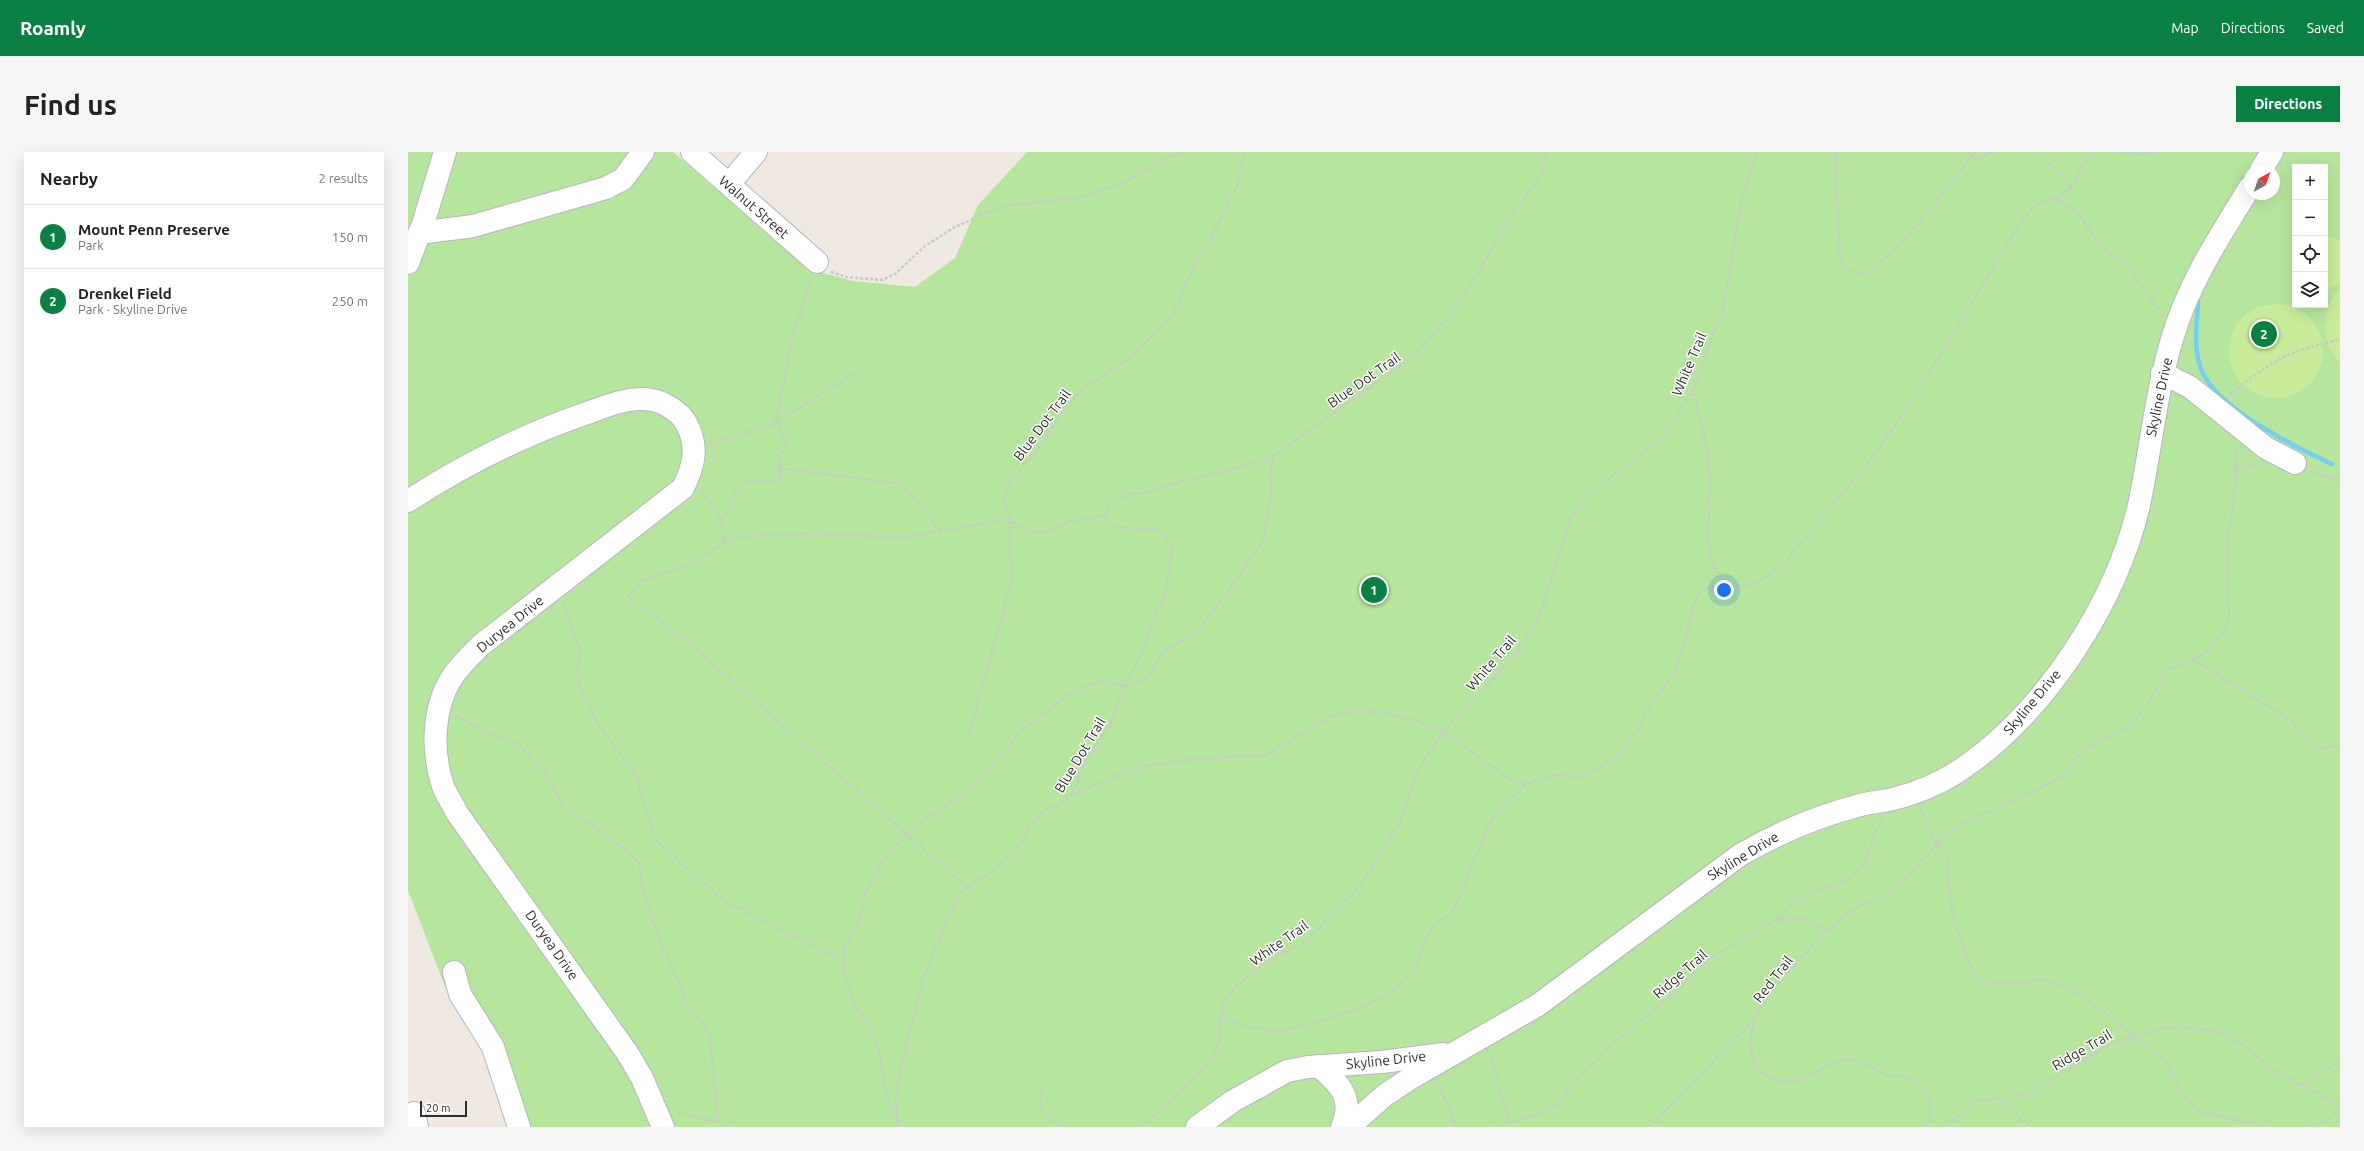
<!DOCTYPE html>
<meta charset="utf-8">
<style>
:root{--surface:#fff;--page:#f6f6f6;--text:#222;--muted:#767676;--line:#e0e0e0;--accent:#0b8043}
body{margin:0;font-family:Ubuntu,sans-serif;background:var(--page);color:var(--text)}
.controls{position:absolute;right:12px;top:12px;display:grid;overflow:hidden;border-radius:0px;box-shadow:0 4px 16px #0002}
.controls button{width:36px;height:36px;display:grid;place-items:center;padding:0;border:0;border-bottom:1px solid var(--line);background:var(--surface);color:var(--text);font:20px sans-serif}
.compass{position:absolute;left:1836px;top:12px;width:36px;height:36px;border-radius:50%;background:var(--surface);box-shadow:0 4px 16px #0002;rotate:40deg}
.scale{position:absolute;left:12px;bottom:10px;width:47px;box-sizing:border-box;padding-left:4px;border:2px solid #2e2e2e;border-top:0;font-size:11px;line-height:14px;white-space:nowrap;color:#2e2e2e;-webkit-text-stroke:3px #fff;paint-order:stroke}
.you{position:absolute;left:1316px;top:438px;width:14px;height:14px;margin:-10px;border:3px solid #fff;border-radius:50%;background:#1a73e8;box-shadow:0 0 0 6px #1a73e833}
.badge{display:grid;place-items:center;width:26px;height:26px;border-radius:50%;background:var(--accent);color:#fff;font-size:13px;font-weight:700}
.pin{position:absolute;translate:-50% -50%;border:2px solid #fff;box-shadow:0 1px 4px #0006}
.list{margin:0;padding:0;list-style:none}
h2{display:flex;justify-content:space-between;align-items:center;height:52px;margin:0;padding:0 16px;font-size:17px}
h2 small{font-size:13px;font-weight:400;color:var(--muted)}
.list li{display:grid;grid-template-columns:26px 1fr auto;gap:12px;align-items:center;box-sizing:border-box;height:64px;padding:0 16px;border-top:1px solid var(--line)}
.list b{display:block;font-size:15px;white-space:nowrap}
.list p{margin:0;font-size:13px;white-space:nowrap;color:var(--muted)}
.list em{font-size:13px;font-style:normal;color:var(--muted)}
.icon{flex:none;width:22px;height:22px;fill:none;stroke:currentColor;stroke-width:2;stroke-linecap:round;stroke-linejoin:round}
.map{position:relative;flex:none;width:1932px;height:975px;overflow:hidden;border-radius:0px}
header{display:flex;align-items:center;gap:24px;box-sizing:border-box;height:56px;padding:0 20px;background:var(--accent);color:#fff}
header strong{font-size:19px}
nav{display:flex;gap:22px;margin-inline-start:auto;font-size:14px}
.intro{display:flex;align-items:center;justify-content:space-between;box-sizing:border-box;height:96px;padding:0 24px}
h1{margin:0;font-size:28px}
.button{padding:10px 18px;border-radius:0px;background:var(--accent);color:#fff;font-size:14px;font-weight:700}
main{display:flex;gap:24px;padding:0 24px}
aside{flex:1;background:var(--surface);border-radius:0px;box-shadow:0 4px 16px #0002}
.map>svg:first-child{display:block}
.green{fill:#b6e59e;fill-rule:evenodd}
.pitch{fill:#c9ec9a}
.lines{fill:none;stroke-linecap:round;stroke-linejoin:round}
.stream{stroke:#75cff0;stroke-width:4.5}
.minor-casing{stroke:#b4b7c1;stroke-width:24}
.path{stroke:#c9c9c9;stroke-width:2.5;stroke-dasharray:3 2;stroke-linecap:butt}
.minor{stroke:#fff;stroke-width:22}
.labels{text-anchor:middle;stroke-width:3;stroke-linejoin:round;paint-order:stroke}
.street-label{font-size:14px;fill:#2e2e2e;stroke:#fff}
</style>
<header>
<strong>Roamly</strong>
<nav><a>Map</a><a>Directions</a><a>Saved</a></nav>
</header>
<div class="intro"><h1>Find us</h1><a class="button">Directions</a></div>
<main>
<aside>
<h2>Nearby<small>2 results</small></h2>
<ul class="list">
<li><span class="badge">1</span><div><b>Mount Penn Preserve</b><p>Park</p></div><em>150 m</em></li>
<li><span class="badge">2</span><div><b>Drenkel Field</b><p>Park · Skyline Drive</p></div><em>250 m</em></li>
</ul>
</aside>
<div class="map">
<svg width="1932" height="975" viewBox="0 0 1932 975">
<rect width="100%" height="100%" fill="#efe9e1"/>
<!-- green -->
<path class="green" d="M0 0H265L400 117 444 129 507 135 547 106 570 53 619 0H1932V975H117L66 856 37 835 0 738ZM1887 15H1917V153H1887ZM1842 18H1866V42H1842Z"/>
<!-- pitch -->
<g class="pitch">
<path d="M1917 84 1932 88V133L1917 137Z"/>
<path d="M1932 136V211C1912 193 1912 154 1932 136Z"/>
<circle cx="1868" cy="199" r="47"/>
</g>
<g class="lines">
<!-- stream -->
<path class="stream" d="M1790 150C1789 172 1785 196 1793 217 1808 256 1887 295 1924 312"/>
<defs>
<g id="minor">
<path d="M284 0 409 110"/>
<path d="M1853 18 1864 0"/>
<path d="M321 32 348 0"/>
<path d="M11 81 65 74 198 36 215 27 235 0"/>
<path d="M0 111 15 72 37 0"/>
<path d="M1754 221 1782 235 1858 296 1887 311"/>
<path d="M0 349C57 312 117 282 182 260 201 253 223 244 244 248 256 250 272 260 278 271 291 294 286 314 275 336L73 493C62 504 51 514 43 527 24 558 24 601 35 634 38 643 45 652 49 661L220 902 234 926 255 975"/>
<path d="M46 820 52 842 85 895 111 975"/>
<path d="M911 914C931 932 947 945 934 975"/>
<path d="M6 961 9 975"/>
<path d="M789 975 825 949 879 919 900 915 974 910 1035 902"/>
<path d="M941 975 977 943 1003 926 1130 853 1332 703C1370 681 1407 665 1449 654 1461 650 1473 650 1485 647 1509 641 1535 630 1555 616 1638 559 1708 451 1731 353 1743 296 1748 239 1765 184 1781 130 1813 82 1842 35"/>
</g>
</defs>
<!-- minor casing -->
<use href="#minor" class="minor-casing"/>
<!-- path -->
<g class="path">
<path d="M1427 0 1432 108 1442 120 1457 122C1499 92 1531 44 1564 4"/>
<path d="M1559 0 1569 7 1584 0"/>
<path d="M1630 0 1663 36"/>
<path d="M1713 0 1733 3 1748 0"/>
<path d="M1931 0 1932 3"/>
<path d="M1649 47 1670 60 1690 92 1722 116 1735 138 1754 159"/>
<path d="M423 120 438 125 474 128 487 122 517 94 547 75 594 54 669 46 715 31 757 7 779 0"/>
<path d="M1285 237 1299 297 1302 328 1300 388 1306 414 1317 433"/>
<path d="M1822 243C1842 225 1867 207 1893 198 1906 193 1919 192 1932 186"/>
<path d="M303 292 368 271 383 191 403 127"/>
<path d="M1829 297 1825 359 1819 387 1821 471 1807 491 1797 501 1759 519 1738 555 1717 576 1676 597 1654 624 1635 635 1548 674 1529 691 1540 705 1541 735 1546 769 1565 821 1571 827 1589 831 1612 832 1630 827 1648 831 1669 841 1694 858 1757 909 1774 942 1789 959 1859 975"/>
<path d="M1829 315 1851 313"/>
<path d="M372 316 494 332 532 379"/>
<path d="M1902 319 1932 329"/>
<path d="M294 338 314 369"/>
<path d="M698 364C685 366 673 367 661 370 655 372 650 376 644 378 627 383 606 378 599 361 595 349 596 342 601 331L616 315 639 285 655 258 672 239 715 211 742 187 766 161 788 109 803 87 830 32 836 0"/>
<path d="M316 391 314 369 329 335 345 328 364 329 372 326 371 304 380 294 368 271 451 218"/>
<path d="M155 451 171 494 170 531 190 572 229 626 246 686 315 748 436 809"/>
<path d="M1785 507 1885 570 1909 596 1932 594"/>
<path d="M49 564 77 580 109 592 137 620 156 657 192 678 231 710 236 744 249 781 280 852 302 883 310 970"/>
<path d="M662 643 710 623 738 614 787 607 858 603 918 567 939 560H974L1009 569 1035 579 1102 627 1117 632C1141 623 1149 621 1174 626L1212 601 1229 580 1236 563 1266 521 1278 488 1284 457 1291 442 1300 436 1317 433 1340 434 1355 427 1376 412 1473 294 1512 236 1615 66C1620 62 1625 55 1631 52 1643 47 1654 46 1663 35 1673 23 1673 8 1687 0"/>
<path d="M1513 656 1518 672 1529 691C1513 710 1497 729 1475 743 1463 750 1449 754 1438 763 1415 781 1357 840 1347 867 1345 871 1345 877 1344 882 1342 894 1343 909 1352 918 1385 949 1410 910 1441 907 1454 906 1468 919 1479 923 1486 926 1494 924 1500 926 1521 933 1528 957 1518 975"/>
<path d="M559 735 277 488 220 444 234 429 277 414 327 385 413 381 494 386 602 367 603 432 560 587"/>
<path d="M1368 768 1397 767 1419 779"/>
<path d="M813 863 836 874 872 880 945 859 983 841 1005 821 1019 784 1029 771 1042 762 1053 742 1079 676 1090 660 1117 632"/>
<path d="M1082 902 1102 970"/>
<path d="M1031 930 1047 975"/>
<path d="M1894 932 1932 910"/>
<path d="M635 936 631 955 652 975"/>
<path d="M1588 946 1623 975"/>
<path d="M275 961 310 970 314 975"/>
<path d="M489 962 479 945 472 903 465 878 446 853 436 822 437 794 451 770 458 740 475 709 499 681 567 632 615 577 660 543 690 529 717 534 740 526 754 501 790 479 824 434 855 388 863 347 864 305"/>
<path d="M490 975 488 941 495 906 515 828 537 772 551 744 559 735 580 722 606 700 615 689 620 677 630 664 640 656 652 654 662 643 670 632 671 619 702 574 717 534 733 501 758 438 764 395 758 385 749 378 710 375 701 371 698 364 699 357 720 342 735 341 794 324 820 319 864 305 1004 206 1048 156 1107 58 1132 25 1139 0"/>
<path d="M734 975 801 912 811 891 813 863 817 848 828 834 858 811 899 788 952 734 991 672 1010 618 1035 579 1110 500 1133 460 1162 368 1180 343 1254 287 1285 237 1315 156 1331 61 1348 0"/>
<path d="M1093 975 1102 970 1129 963 1148 953 1170 927 1205 892 1261 845 1302 806 1368 768 1387 750 1403 739 1428 733 1446 723 1458 710 1467 681 1474 667"/>
<path d="M1241 975 1347 867"/>
<path d="M1538 975 1568 949 1618 942 1667 914 1701 892 1761 875 1806 878 1836 893 1864 917 1932 953"/>
<path d="M1896 975 1914 971 1932 959"/>
</g>
<!-- minor -->
<use href="#minor" class="minor"/>
</g>
<g class="labels">
<!-- street labels -->
<g class="street-label">
<text transform="translate(346 55) rotate(41)" y="5">Walnut Street</text>
<text transform="translate(1281 212) rotate(-67)" y="5">White Trail</text>
<text transform="translate(956 228) rotate(-35)" y="5">Blue Dot Trail</text>
<text transform="translate(1751 245) rotate(-78)" y="5">Skyline Drive</text>
<text transform="translate(634 273) rotate(-53)" y="5">Blue Dot Trail</text>
<text transform="translate(102 472) rotate(-39)" y="5">Duryea Drive</text>
<text transform="translate(1083 511) rotate(-49)" y="5">White Trail</text>
<text transform="translate(1624 550) rotate(-50)" y="5">Skyline Drive</text>
<text transform="translate(672 603) rotate(-59)" y="5">Blue Dot Trail</text>
<text transform="translate(1335 704) rotate(-31)" y="5">Skyline Drive</text>
<text transform="translate(871 791) rotate(-35)" y="5">White Trail</text>
<text transform="translate(144 793) rotate(55)" y="5">Duryea Drive</text>
<text transform="translate(1272 822) rotate(-41)" y="5">Ridge Trail</text>
<text transform="translate(1365 827) rotate(-52)" y="5">Red Trail</text>
<text transform="translate(1674 898) rotate(-30)" y="5">Ridge Trail</text>
<text transform="translate(978 908) rotate(-6)" y="5">Skyline Drive</text>
</g>
</g>
</svg>
<div class="controls">
<button>+</button>
<button>−</button>
<button><svg class="icon" aria-label="locate" viewBox="0 0 24 24"><circle cx="12" cy="12" r="6"/><path d="M12 2v4M12 18v4M2 12h4M18 12h4"/></svg></button>
<button><svg class="icon" aria-label="layers" viewBox="0 0 24 24"><path d="M12 4l9 5-9 5-9-5zM3 14l9 5 9-5"/></svg></button>
</div>
<svg class="compass" viewBox="-18 -18 36 36"><path d="M0-13l5 13h-10z" fill="#e53935"/><path d="M0 13l5-13h-10z" fill="#767676"/></svg>
<div class="scale">20 m</div>
<div class="you"></div>
<div class="pin badge" style="left:966px;top:438px">1</div>
<div class="pin badge" style="left:1856px;top:182px">2</div>
</div>
</main>
